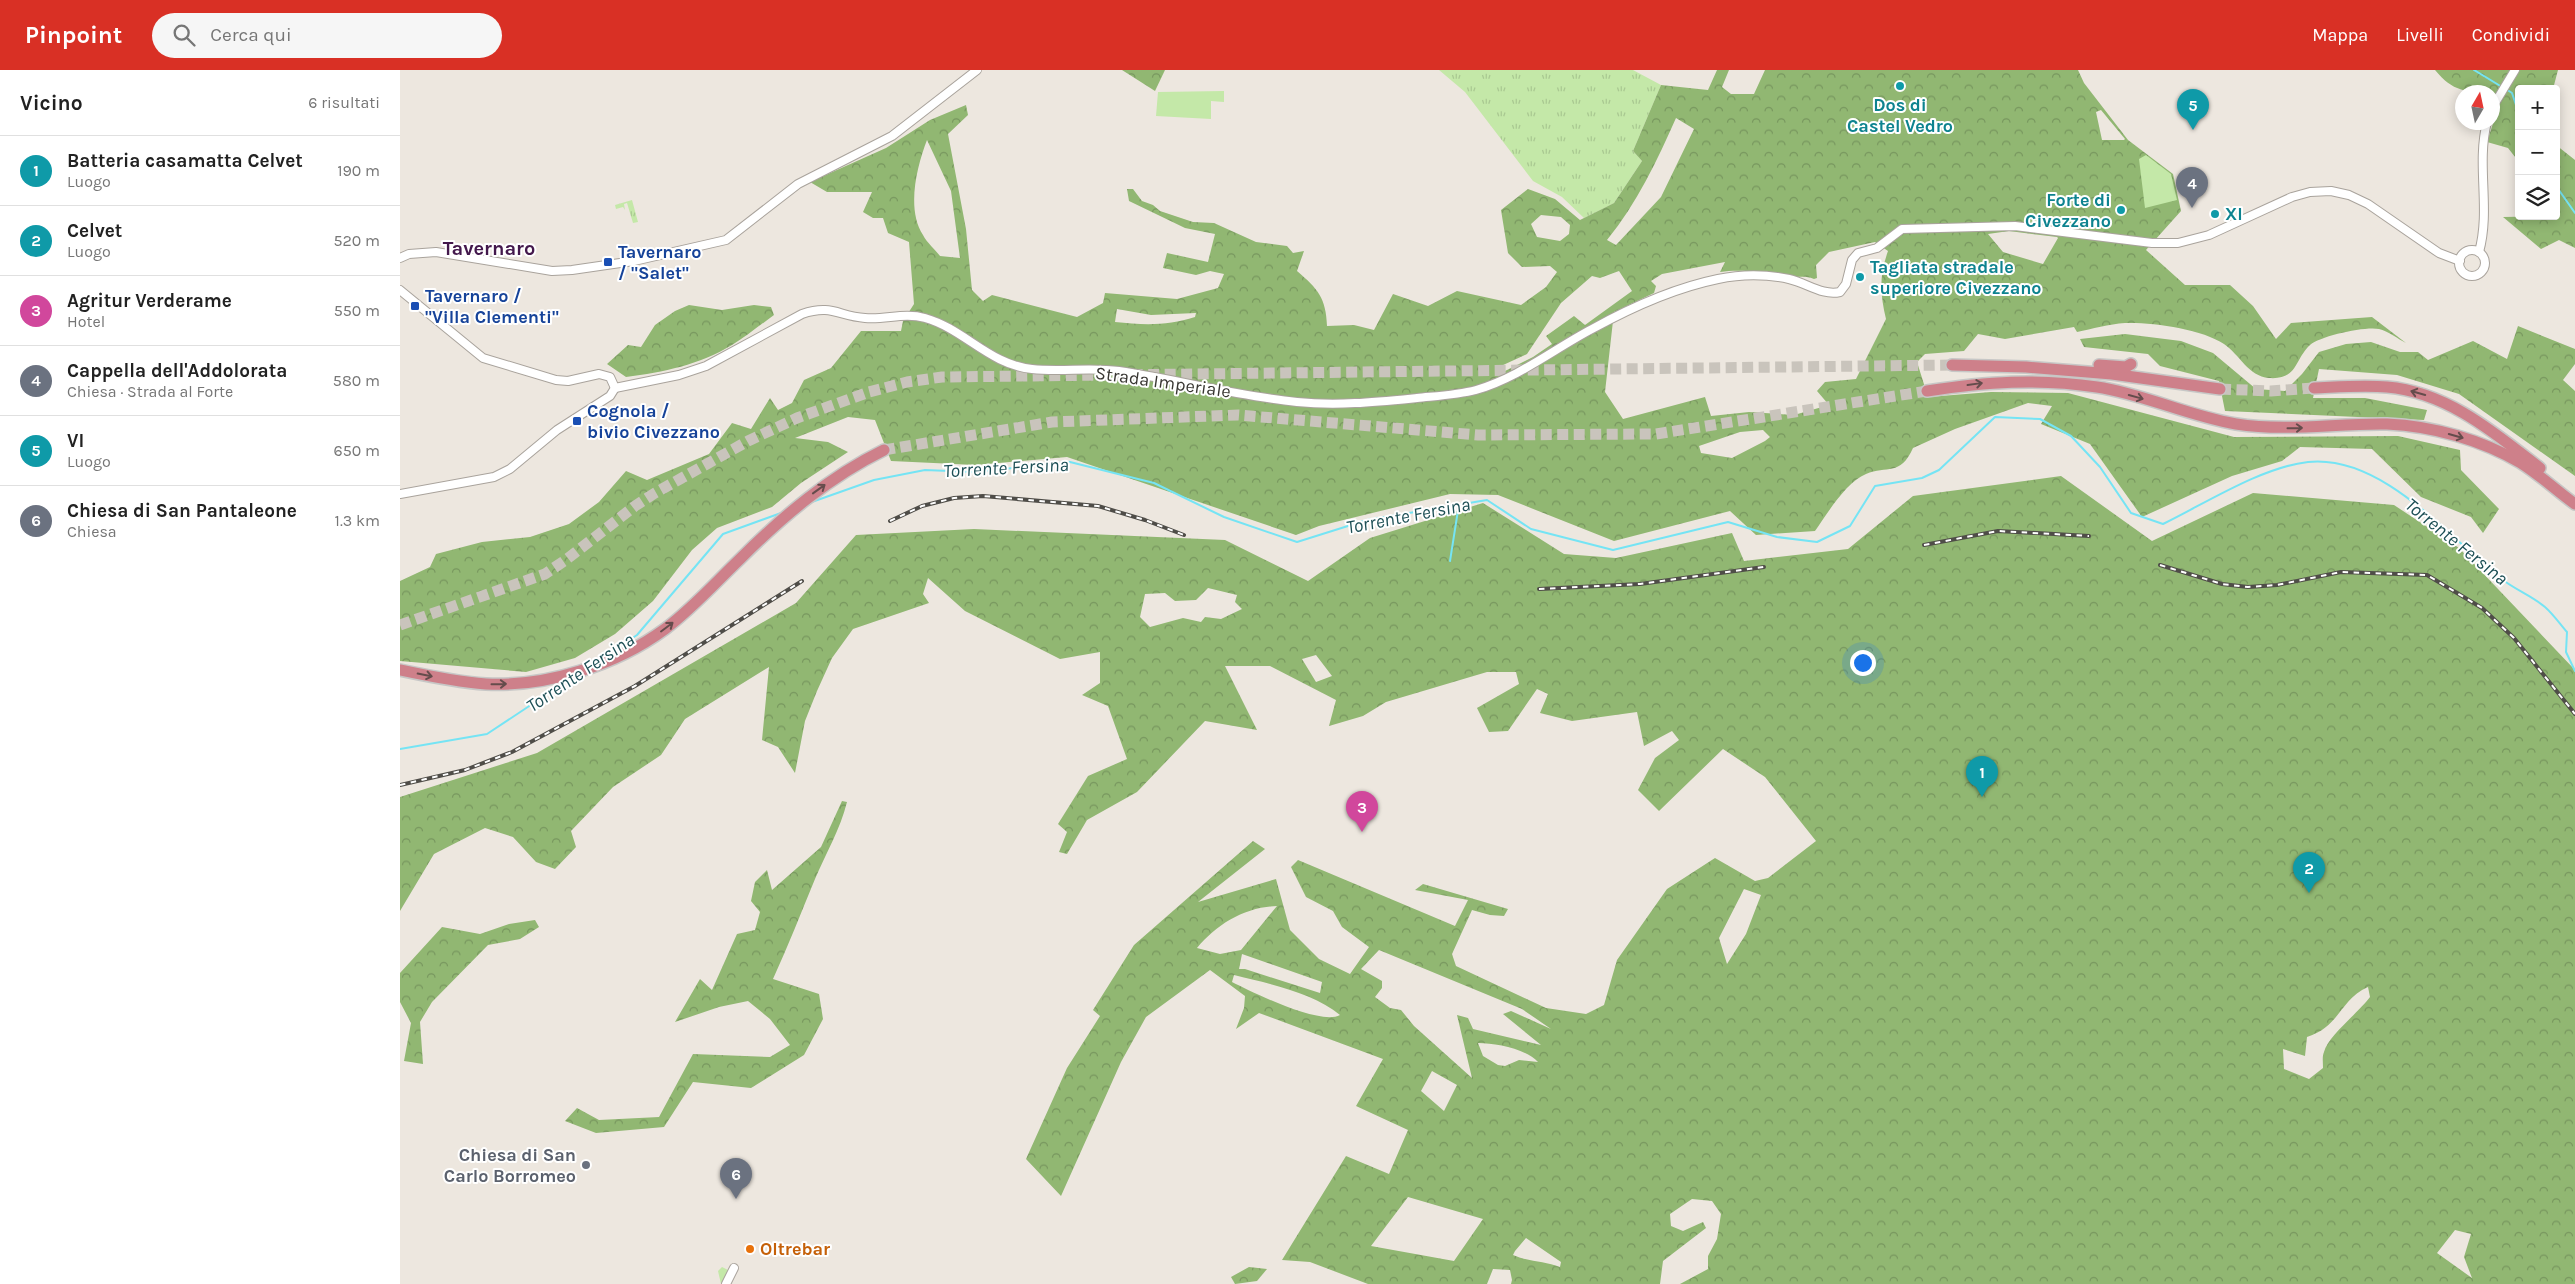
<!DOCTYPE html>
<html lang="it">
<meta charset="utf-8">
<style>
:root{--surface:#fff;--page:#f6f6f6;--text:#222;--muted:#767676;--line:#e0e0e0;--accent:#d93025}
body{margin:0;font-family:Karla,sans-serif;background:var(--page);color:var(--text)}
.controls{position:absolute;right:15px;top:15px;display:grid;overflow:hidden;border-radius:5px;box-shadow:0 2px 12px #0003}
.controls button{width:45px;height:45px;display:grid;place-items:center;padding:0;border:0;border-bottom:1px solid var(--line);background:var(--surface);color:var(--text);font:25px sans-serif}
.compass{position:absolute;left:2055px;top:15px;width:45px;height:45px;border-radius:50%;background:var(--surface);box-shadow:0 2px 12px #0003;rotate:9deg}
.you{position:absolute;left:1462px;top:592px;width:18px;height:18px;margin:-12px;border:4px solid #fff;border-radius:50%;background:#1a73e8;box-shadow:0 0 0 8px #1a73e833}
.badge{display:grid;place-items:center;width:32px;height:32px;border-radius:50%;background:var(--accent);color:#fff;font-size:16px;font-weight:700}
.pin{position:absolute;translate:-50% -41px;filter:drop-shadow(0 1px 2px #0008)}
.pin::after{content:'';position:absolute;top:26px;width:18px;height:15px;background:inherit;clip-path:polygon(0 0,100% 0,50% 100%)}
.list{margin:0;padding:0;list-style:none}
h2{display:flex;justify-content:space-between;align-items:center;height:65px;margin:0;padding:0 20px;font-size:21px}
h2 small{font-size:16px;font-weight:400;color:var(--muted)}
.list li{display:grid;grid-template-columns:32px 1fr auto;gap:15px;align-items:center;box-sizing:border-box;height:70px;padding:0 20px;border-top:1px solid var(--line)}
.list b{display:block;font-size:19px;white-space:nowrap}
.list p{margin:0;font-size:16px;white-space:nowrap;color:var(--muted)}
.list em{font-size:16px;font-style:normal;color:var(--muted)}
.icon{flex:none;width:28px;height:28px;fill:none;stroke:currentColor;stroke-width:2;stroke-linecap:round;stroke-linejoin:round}
.map{position:relative;flex:none;width:2175px;height:1214px;overflow:hidden}
header{display:flex;align-items:center;gap:30px;box-sizing:border-box;height:70px;padding:0 25px;background:var(--accent);color:#fff}
header strong{font-size:24px}
nav{display:flex;gap:28px;margin-inline-start:auto;font-size:18px}
.search{width:350px;height:45px;background:var(--page);display:flex;align-items:center;gap:12px;box-sizing:border-box;padding:0 18px;border-radius:28px;color:var(--muted);font-size:19px}
main{display:flex}
aside{flex:1;background:var(--surface)}
.map>svg:first-child{display:block}
.grass{fill:url(#grass-tufts)}
.forest{fill:url(#forest-crowns);fill-rule:evenodd}
.green{fill:#c4e8a8}
.lines{fill:none;stroke-linecap:round;stroke-linejoin:round}
.stream{stroke:#75e4f4;stroke-width:2}
.highway-tunnel{stroke:#c9c4bc;stroke-width:11;stroke-dasharray:11 5.5;stroke-linecap:butt}
.minor-casing{stroke:#a9a39c;stroke-width:10}
.highway-casing{stroke:#c7c7c6;stroke-width:14}
.minor{stroke:#fff;stroke-width:8}
.highway{stroke:#ce808a;stroke-width:11}
.rail-casing{stroke:#4f4d48;stroke-width:4}
.rail{stroke:#fff;stroke-width:2;stroke-dasharray:5.5;stroke-linecap:butt}
.oneway{stroke:#654c4c}
.culture-dot{fill:#0f9aa8;stroke:#fff;stroke-width:2}
.transit-dot{fill:#1a4fb4;stroke:#fff;stroke-width:2}
.worship-dot{fill:#6b7280;stroke:#fff;stroke-width:2}
.food-dot{fill:#e8710a;stroke:#fff;stroke-width:2}
.labels{text-anchor:middle;stroke-width:4;stroke-linejoin:round;paint-order:stroke}
.culture-label{font-size:18px;font-weight:bold;fill:#0d838f;stroke:#fff;text-anchor:start}
.transit-label{font-size:18px;font-weight:bold;fill:#164399;stroke:#fff;text-anchor:start}
.street-label{font-size:18px;fill:#383632;stroke:#fff}
.worship-label{font-size:18px;font-weight:bold;fill:#5b616d;stroke:#fff;text-anchor:end}
.food-label{font-size:18px;font-weight:bold;fill:#c56008;stroke:#fff;text-anchor:start}
.water-label{font-size:19px;font-style:italic;fill:#1d4f55;stroke:#fff}
.quarter-label{font-size:20px;font-weight:bold;fill:#43184c;stroke:#fff}
</style>
<header>
<strong>Pinpoint</strong>
<div class="search"><svg class="icon" aria-label="search" viewBox="0 0 24 24"><circle cx="10" cy="10" r="6"/><path d="M15 15l6 6"/></svg>Cerca qui</div>
<nav><a>Mappa</a><a>Livelli</a><a>Condividi</a></nav>
</header>
<main>
<aside>
<h2>Vicino<small>6 risultati</small></h2>
<ul class="list">
<li><span class="badge" style="background:#0f9aa8">1</span><div><b>Batteria casamatta Celvet</b><p>Luogo</p></div><em>190 m</em></li>
<li><span class="badge" style="background:#0f9aa8">2</span><div><b>Celvet</b><p>Luogo</p></div><em>520 m</em></li>
<li><span class="badge" style="background:#d1479c">3</span><div><b>Agritur Verderame</b><p>Hotel</p></div><em>550 m</em></li>
<li><span class="badge" style="background:#6b7280">4</span><div><b>Cappella dell'Addolorata</b><p>Chiesa · Strada al Forte</p></div><em>580 m</em></li>
<li><span class="badge" style="background:#0f9aa8">5</span><div><b>VI</b><p>Luogo</p></div><em>650 m</em></li>
<li><span class="badge" style="background:#6b7280">6</span><div><b>Chiesa di San Pantaleone</b><p>Chiesa</p></div><em>1.3 km</em></li>
</ul>
</aside>
<div class="map">
<svg width="2175" height="1214" viewBox="0 0 2175 1214">
<defs>
<pattern id="grass-tufts" width="24" height="20" patternUnits="userSpaceOnUse" patternTransform="scale(1.25)"><rect width="24" height="20" fill="#c4e8a8"/><path d="M3 7l-1-3M5 7V3M7 7l1-3M15 17l-1-3M17 17v-4M19 17l1-3" fill="none" stroke="#a9c891"/></pattern>
<pattern id="forest-crowns" width="20" height="18" patternUnits="userSpaceOnUse" patternTransform="scale(1.25)"><rect width="20" height="18" fill="#91b772"/><path d="M2 6a3 3 0 1 1 6 0M12 15a3 3 0 1 1 6 0" fill="none" stroke="#77965e"/></pattern>
</defs>
<rect width="100%" height="100%" fill="#ede7df"/>
<!-- grass -->
<g class="grass">
<path d="M1039 0H1233L1261 15 1233 81 1242 91 1214 133 1184 148 1162 127 1133 111 1065 22Z"/>
<path d="M232 130 238 152 233 153 227 133 224 134 225 140 223 137 216 139 215 135Z"/>
<path d="M322 1197 328 1200 321 1214 318 1201Z"/>
</g>
<!-- forest -->
<g class="forest">
<path d="M722 0H765L755 21Z"/>
<path d="M1317 0H1329L1322 17 1331 24H1354L1365 0H1678L1684 13 1728 70 1773 104 1781 141 1746 180 1785 215H1830L1853 236 1876 269 1891 253 1972 247 2006 273C1998 269 1988 261 1979 259 1965 256 1920 266 1910 275 1894 290 1898 310 1869 308 1848 306 1840 285 1824 274 1802 259 1752 252 1725 253 1709 254 1692 259 1677 262L1674 257 1605 269 1578 264 1564 281 1525 284 1517 292 1528 327 1591 322 1668 323 1834 367 1998 366 2060 380 2061 400 2099 439 2083 463 2071 447 2021 427 1972 379 1900 377 1882 391 1832 406 1742 447 1690 374 1641 354 1652 336 1628 333 1555 359 1513 378C1500 407 1487 395 1466 404 1446 412 1427 444 1415 461L1356 465 1330 441 1214 471 1098 425 1050 424 919 456 896 465 667 387 576 395 491 391 475 350 448 347 395 368 428 372 448 382 401 413 372 437 317 458 292 480 253 531 215 564 175 588 126 602 0 591V511L30 497 36 484 82 472 130 467 169 454 199 432 226 401 247 410 309 384 332 353 351 359 370 328 378 340 392 333 404 310 431 298 461 261H501L503 251 514 234 509 172 488 163 483 148H473L463 142 472 122H427L410 112 486 78 530 50 566 35 568 45 548 64 566 159 572 220 583 231 592 225 677 247 703 233 705 223 777 229 818 218 824 204 810 201 796 205 763 198 767 183 808 192 815 164 785 158 729 131 727 119H733L742 131 753 135 760 141 793 152 814 153 856 172 887 176 893 183 904 181 897 201C918 219 926 228 927 256L954 255 974 260 993 224 1028 236 1057 221 1121 235 1146 217 1157 202 1150 196 1122 197 1108 183 1101 140 1128 119 1155 129 1180 150 1214 133 1242 91 1233 81 1261 15 1308 20ZM1701 40 1725 69 1724 70H1702L1696 42ZM1276 48 1294 59 1261 127 1216 175 1207 170C1237 133 1257 91 1276 48ZM527 70 551 121 560 188 540 186C535 179 527 173 523 165 506 139 517 96 527 70ZM1141 145 1161 147 1170 155 1169 164 1160 171 1137 167 1131 154ZM1609 161 1657 167 1658 168 1643 194 1603 182 1588 164ZM1475 172 1488 181C1479 206 1480 224 1486 249L1456 309 1425 312 1417 321 1429 335 1394 345 1349 342 1311 346 1305 327 1223 349 1205 322 1214 242 1254 223 1256 216 1251 211 1262 204 1325 192 1320 202C1348 198 1368 205 1395 207 1403 207 1406 206 1414 209L1417 208 1416 195 1429 182ZM1219 201 1232 221 1185 255 1174 246 1146 266 1152 274 1133 287 1101 303V296L1127 284 1161 233 1192 206 1200 208ZM717 239 751 245 796 243 795 247C768 256 743 255 715 252ZM1363 360 1370 367 1365 371 1332 388 1301 383 1299 376 1340 362Z"/>
<path d="M2035 0H2158L2153 19H2119V92L2108 78 2087 72 2097 41 2093 38 2092 22C2066 22 2053 22 2035 0Z"/>
<path d="M2156 75 2175 90V178L2159 170 2141 179 2103 147 2156 146Z"/>
<path d="M289 235 322 240 354 235 371 237 374 245C360 255 347 266 332 275 299 295 264 302 226 307L207 294 228 275 241 277 255 255 275 241Z"/>
<path d="M2118 256 2175 279V294L2163 310 2175 321V406L2059 324 1997 305 1919 299 1913 328H1965L2027 340 2024 350 1825 341 1819 311 1760 296 1748 284 1684 277 1680 269 1725 264 1781 271 1813 283 1856 319 1885 321 1902 304 1919 282 1946 274 1971 272 2000 282H2018L2028 290 2073 271 2107 289Z"/>
<path d="M1661 406 1752 471 1853 423 1994 435 2059 478 2175 600V1214H1280L1308 1199V1186L1317 1169 1321 1144 1312 1131 1292 1129 1270 1144 1271 1156 1283 1161 1303 1152 1306 1158 1263 1191 1260 1214H1111L1112 1210 1110 1200 1093 1199 1087 1214H968L910 1192 882 1190 946 1086 989 1104 1008 1060 956 1036 983 989 859 943 836 959 844 938 845 926 810 900 746 947 721 992 661 1126 626 1089 667 998 700 946 693 940 734 875 853 771 865 779 798 832 876 809 890 860 919 889 950 904 969 877 942 857 933 841 906 827 891 797 898 790 1055 856 1068 830 1015 820 1023 814 1108 839 1104 846 1090 845 1072 840 1052 884 1056 896 1146 938 1186 944 1204 935 1217 890 1267 819 1315 788 1355 811 1368 808 1416 771 1365 707 1323 679 1259 741 1238 720 1255 688 1279 670 1272 661 1244 676 1237 642 1172 651 1140 643 1148 624 1137 619 1108 661 1089 662 1077 638 1119 614 1116 602H1087L986 632 963 646 929 656 936 630 870 596H825L857 660 805 651 737 722 687 750 667 784 659 782 667 762 658 754 688 706 727 689 708 636 682 625 700 613V582L660 589 565 541 528 508 523 524 529 533 453 559 432 588 417 621 405 651 395 703 378 677 362 670 369 597 285 649 261 685 213 717 171 761 176 777 155 799 136 792 113 767 85 758 34 784 0 841V727L137 683 396 533 456 465 574 459 825 470 908 511 970 468 1083 433 1164 484 1216 488 1332 463 1344 491 1448 479 1513 426ZM808 518 837 525 835 532 842 539 821 549 805 547 801 552 783 548 750 557 740 547 745 524 765 523 775 531 796 530ZM916 585 932 606 916 612 902 589ZM1344 819 1361 825 1346 864 1327 894 1319 868ZM877 836 841 880 820 884 797 878C817 854 845 837 877 836ZM979 880 1122 939 1151 959 1111 941 1103 944 1141 975 1073 959 1068 948 1057 945 1072 1008 1014 956 1001 940 990 938 975 927 982 918V911L961 899ZM842 884 922 912 920 923 845 899H839ZM834 905C867 913 914 923 940 945 920 956 852 922 832 912ZM1968 917 1970 927C1959 942 1928 966 1924 982 1922 986 1923 993 1923 998L1909 1009 1884 999 1883 979 1905 986 1907 967C1941 956 1939 930 1968 917ZM1078 973C1096 973 1126 979 1138 992L1119 990 1105 996 1098 995 1083 986ZM1032 1001 1057 1015 1044 1041 1021 1021ZM1008 1127 1083 1149 1054 1191 971 1176ZM2055 1160 2071 1164 2064 1187 2072 1208 2037 1183ZM1126 1168 1161 1192 1160 1197C1145 1191 1129 1192 1113 1185L1115 1181Z"/>
<path d="M442 731 447 732C440 760 426 783 415 809 401 843 388 876 373 909L419 924 423 949 404 985 351 1018 293 1012 264 1057 196 1063 165 1051 177 1038 199 1050 259 1047 293 984 370 987 390 975 370 949 348 931 319 937 275 952 300 909 312 920 337 864 355 860 360 842 351 831 355 812 367 800 372 820 421 777Z"/>
<path d="M135 850 139 857 120 869 88 875 32 932 20 952 23 994 4 991 11 953 0 932V903L42 857 80 864 109 854Z"/>
<path d="M849 1197 867 1199 857 1211 835 1214 831 1207Z"/>
</g>
<!-- green -->
<g class="green">
<path d="M824 21V32L811 31V49L756 46 758 22Z"/>
<path d="M1746 85 1771 104 1777 130 1745 138 1739 89Z"/>
</g>
<g class="lines">
<!-- stream -->
<g class="stream">
<path d="M2074 0 2102 17"/>
<path d="M2106 19 2112 23 2119 44"/>
<path d="M2156 116 2175 143"/>
<path d="M409 433 474 410 525 400 574 402 670 392 754 413 824 447 897 472 967 450 1087 430 1131 459 1213 480 1328 452 1377 467 1417 472 1450 456 1475 416 1522 408 1539 400 1595 347 1640 349 1671 366 1700 397 1731 443 1763 454C1806 433 1862 397 1908 392 1983 384 2050 469 2103 510 2116 520 2132 526 2145 537 2153 544 2160 554 2167 562L2166 582 2175 601"/>
<path d="M1050 491 1059 434"/>
<path d="M205 586 237 565 323 464 381 443"/>
<path d="M0 679 87 664 170 609"/>
</g>
<!-- highway-tunnel -->
<g class="highway-tunnel">
<path d="M1820 319 1871 321 1914 318"/>
<path d="M484 380 652 352 838 345 1078 365 1256 364 1527 321"/>
<path d="M0 555 145 504 167 489 235 436 255 423 348 371 397 348 469 322 507 312 542 307 1552 295"/>
</g>
<defs>
<g id="minor">
<path d="M2092 38 2115 0"/>
<circle cx="2072" cy="193" r="13"/>
<path d="M2079 182C2091 139 2076 95 2087 52"/>
<path d="M0 188 9 184 36 182 152 201 172 200 234 191 326 170 398 114 492 66 577 0"/>
<path d="M0 220 83 288 156 310 168 311 199 304 210 307 215 318"/>
<path d="M215 318 279 305 306 296 402 244C432 234 438 246 465 248 486 250 504 242 525 248 564 259 590 295 632 299 661 302 691 297 719 301 779 310 837 326 897 332 938 336 976 332 1017 328 1036 326 1057 325 1076 320 1118 308 1154 279 1192 259 1232 237 1274 218 1318 209 1341 204 1366 204 1389 209 1407 213 1422 226 1440 222L1446 214 1452 190 1458 183 1477 178 1502 159 1615 156 1752 173H1778L1809 165 1892 127 1910 122 1931 121 1949 125 1968 134 2039 183 2060 191"/>
<path d="M0 424 94 407 110 399 157 360 210 326 215 318"/>
<path d="M326 1214 334 1198"/>
</g>
<g id="highway">
<path d="M1552 295 1626 297 1712 304 1820 319"/>
<path d="M1699 295 1726 297 1731 294"/>
<path d="M1914 318C1939 317 1963 315 1987 317 2047 322 2095 363 2140 398"/>
<path d="M1527 321C1586 312 1637 308 1697 317 1744 324 1788 346 1836 354 1887 362 1936 353 1987 354 2033 356 2082 370 2121 393 2140 405 2157 421 2175 434"/>
<path d="M0 600C28 606 57 612 86 614 147 617 216 595 265 559 292 539 315 513 340 489 383 446 429 407 484 380"/>
</g>
</defs>
<!-- minor casing -->
<use href="#minor" class="minor-casing"/>
<!-- highway casing -->
<use href="#highway" class="highway-casing"/>
<!-- minor -->
<use href="#minor" class="minor"/>
<!-- highway -->
<use href="#highway" class="highway"/>
<defs>
<g id="rail">
<path d="M490 451 522 436 554 428 583 426 698 436 745 450 784 465"/>
<path d="M1524 475 1598 461 1689 466"/>
<path d="M1760 495 1822 514 1848 517 1877 515 1941 502 2027 505 2082 538 2114 568 2175 644"/>
<path d="M1139 519 1240 514 1364 497"/>
<path d="M0 715 65 700 112 682 235 616 402 511"/>
</g>
</defs>
<!-- rail casing -->
<use href="#rail" class="rail-casing"/>
<!-- rail -->
<use href="#rail" class="rail"/>
</g>
<!-- one-way arrows -->
<defs><path id="oneway-shaft" d="M-6 0H5M1.5-3L5.5 0L1.5 3" fill="none" stroke-width="1.6" stroke-linecap="round" stroke-linejoin="round" transform="scale(1.25)"/></defs>
<g class="oneway">
<use href="#oneway-shaft" transform="translate(1575 314) rotate(-8)"/>
<use href="#oneway-shaft" transform="translate(2018 323) rotate(-164)"/>
<use href="#oneway-shaft" transform="translate(1736 327) rotate(15)"/>
<use href="#oneway-shaft" transform="translate(1895 358) rotate(-1)"/>
<use href="#oneway-shaft" transform="translate(2056 366) rotate(16)"/>
<use href="#oneway-shaft" transform="translate(419 419) rotate(-36)"/>
<use href="#oneway-shaft" transform="translate(267 557) rotate(-37)"/>
<use href="#oneway-shaft" transform="translate(25 605) rotate(11)"/>
<use href="#oneway-shaft" transform="translate(99 614) rotate(-1)"/>
</g>
<!-- markers -->
<g class="culture-dot">
<circle cx="1500" cy="16" r="5"/>
<circle cx="1721" cy="140" r="5"/>
<circle cx="1815" cy="144" r="5"/>
<circle cx="1460" cy="207" r="5"/>
</g>
<g class="transit-dot">
<rect x="203" y="187" width="10" height="10" rx="2.5"/>
<rect x="10" y="231" width="10" height="10" rx="2.5"/>
<rect x="172" y="346" width="10" height="10" rx="2.5"/>
</g>
<circle class="worship-dot" cx="186" cy="1095" r="5"/>
<circle class="food-dot" cx="350" cy="1179" r="5"/>
<g class="labels">
<!-- culture labels -->
<g class="culture-label">
<text x="1500" y="41" text-anchor="middle">Dos di<tspan x="1500" dy="21">Castel Vedro</tspan></text>
<text x="1711" y="136" text-anchor="end">Forte di<tspan x="1711" dy="21">Civezzano</tspan></text>
<text x="1825" y="150">XI</text>
<text x="1470" y="203">Tagliata stradale<tspan x="1470" dy="21">superiore Civezzano</tspan></text>
</g>
<!-- transit labels -->
<g class="transit-label">
<text x="218" y="188">Tavernaro<tspan x="218" dy="21">/ "Salet"</tspan></text>
<text x="25" y="232">Tavernaro /<tspan x="25" dy="21">"Villa Clementi"</tspan></text>
<text x="187" y="347">Cognola /<tspan x="187" dy="21">bivio Civezzano</tspan></text>
</g>
<!-- street labels -->
<g class="street-label">
<text transform="translate(763 312) rotate(8)" y="6">Strada Imperiale</text>
</g>
<!-- worship labels -->
<g class="worship-label">
<text x="176" y="1091">Chiesa di San<tspan x="176" dy="21">Carlo Borromeo</tspan></text>
</g>
<!-- food labels -->
<g class="food-label">
<text x="360" y="1185">Oltrebar</text>
</g>
<!-- water labels -->
<g class="water-label">
<text transform="translate(606 397) rotate(-3)" y="7">Torrente Fersina</text>
<text transform="translate(1008 445) rotate(-11)" y="7">Torrente Fersina</text>
<text transform="translate(2057 471) rotate(39)" y="7">Torrente Fersina</text>
<text transform="translate(180 602) rotate(-34)" y="7">Torrente Fersina</text>
</g>
<!-- quarter labels -->
<g class="quarter-label">
<text x="89" y="185">Tavernaro</text>
</g>
</g>
</svg>
<div class="controls">
<button>+</button>
<button>−</button>
<button><svg class="icon" aria-label="layers" viewBox="0 0 24 24"><path d="M12 4l9 5-9 5-9-5zM3 14l9 5 9-5"/></svg></button>
</div>
<svg class="compass" viewBox="-18 -18 36 36"><path d="M0-13l5 13h-10z" fill="#e53935"/><path d="M0 13l5-13h-10z" fill="#767676"/></svg>
<div class="you"></div>
<div class="pin badge" style="left:1582px;top:727px;background:#0f9aa8">1</div>
<div class="pin badge" style="left:1909px;top:823px;background:#0f9aa8">2</div>
<div class="pin badge" style="left:962px;top:762px;background:#d1479c">3</div>
<div class="pin badge" style="left:1792px;top:138px;background:#6b7280">4</div>
<div class="pin badge" style="left:1793px;top:60px;background:#0f9aa8">5</div>
<div class="pin badge" style="left:336px;top:1129px;background:#6b7280">6</div>
</div>
</main>
